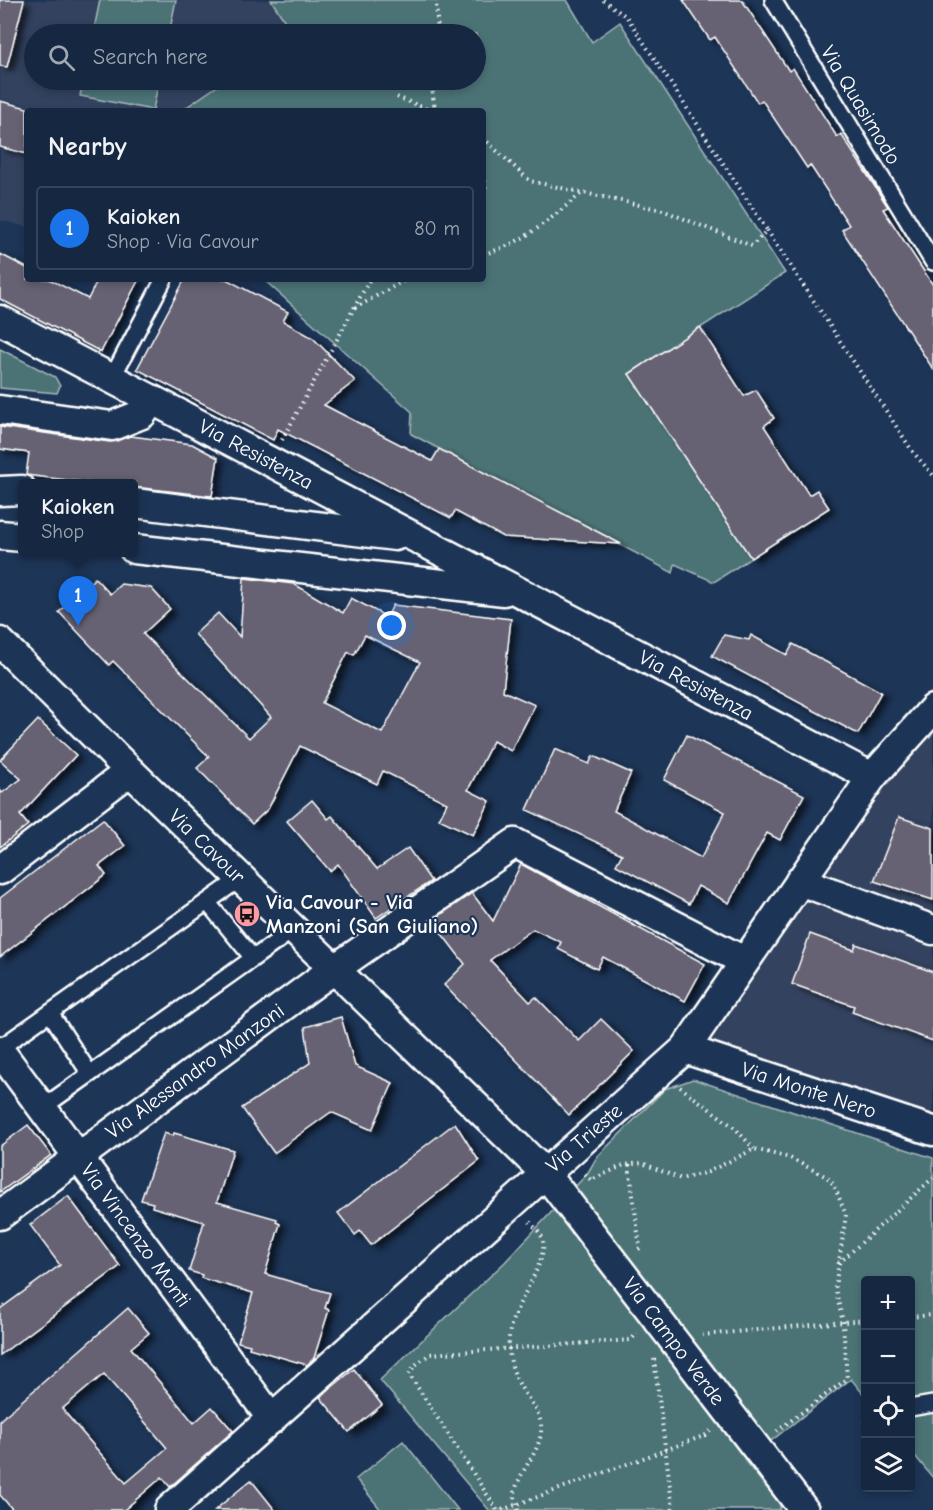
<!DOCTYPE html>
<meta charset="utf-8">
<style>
:root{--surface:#162841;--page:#1f3048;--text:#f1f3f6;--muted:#9ea6b1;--line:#35445a;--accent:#1a73e8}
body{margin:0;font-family:"Comic Neue",sans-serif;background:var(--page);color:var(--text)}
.controls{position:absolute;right:18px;bottom:18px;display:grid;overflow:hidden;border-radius:6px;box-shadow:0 3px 9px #0003}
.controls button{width:54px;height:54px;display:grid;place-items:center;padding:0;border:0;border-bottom:2px solid var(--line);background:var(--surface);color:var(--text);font:30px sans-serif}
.you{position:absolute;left:392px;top:626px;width:21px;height:21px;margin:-15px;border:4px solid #fff;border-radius:50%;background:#1a73e8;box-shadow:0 0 0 9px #1a73e833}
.badge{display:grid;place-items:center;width:39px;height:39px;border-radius:50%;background:var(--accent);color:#fff;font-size:20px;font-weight:700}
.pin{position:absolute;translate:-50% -50px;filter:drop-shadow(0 2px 3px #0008)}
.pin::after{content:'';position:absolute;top:32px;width:21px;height:18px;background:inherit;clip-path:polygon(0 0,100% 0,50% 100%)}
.popup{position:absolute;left:18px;top:479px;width:120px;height:78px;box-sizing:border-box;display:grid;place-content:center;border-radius:6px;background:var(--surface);filter:drop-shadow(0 2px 4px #0005);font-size:20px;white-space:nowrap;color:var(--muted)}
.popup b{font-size:22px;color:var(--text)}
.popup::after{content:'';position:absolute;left:50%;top:100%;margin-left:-12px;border:12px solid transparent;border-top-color:var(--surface)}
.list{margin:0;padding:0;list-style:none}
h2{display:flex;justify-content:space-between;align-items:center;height:78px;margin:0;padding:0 24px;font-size:26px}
h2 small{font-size:20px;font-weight:400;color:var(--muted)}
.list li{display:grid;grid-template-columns:39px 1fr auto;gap:18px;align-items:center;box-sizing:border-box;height:84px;margin:0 12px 12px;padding:0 12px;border:2px solid var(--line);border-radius:6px}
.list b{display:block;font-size:22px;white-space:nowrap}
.list p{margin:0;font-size:20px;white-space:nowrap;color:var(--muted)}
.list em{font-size:20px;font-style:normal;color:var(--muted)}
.icon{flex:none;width:33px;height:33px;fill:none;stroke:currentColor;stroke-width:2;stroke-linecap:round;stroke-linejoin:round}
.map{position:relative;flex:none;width:933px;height:1510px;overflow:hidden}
.search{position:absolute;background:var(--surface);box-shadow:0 3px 9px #0003;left:24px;top:24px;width:462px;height:66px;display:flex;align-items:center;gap:15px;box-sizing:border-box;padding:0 21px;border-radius:33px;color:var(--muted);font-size:22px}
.panel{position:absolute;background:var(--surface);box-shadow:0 3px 9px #0003;left:24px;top:108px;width:462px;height:174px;border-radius:6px}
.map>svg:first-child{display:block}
.built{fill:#33425f}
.green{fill:#4c7376;stroke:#a6b9ba;stroke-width:1.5}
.building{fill:#666273;stroke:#fff;stroke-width:1.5;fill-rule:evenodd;filter:url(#shadow)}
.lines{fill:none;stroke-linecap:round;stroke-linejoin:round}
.lane-casing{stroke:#fff;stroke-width:20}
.street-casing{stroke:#fff;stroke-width:33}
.path{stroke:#fff;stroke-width:4;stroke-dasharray:1.5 4.5;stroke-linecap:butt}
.lane{stroke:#1d3557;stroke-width:15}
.street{stroke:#1d3557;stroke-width:28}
.labels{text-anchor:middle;stroke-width:4.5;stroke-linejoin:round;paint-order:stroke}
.street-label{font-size:21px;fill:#fff;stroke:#1d3557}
.poi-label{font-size:21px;font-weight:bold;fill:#fff;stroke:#1d3557;text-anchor:start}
</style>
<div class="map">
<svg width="933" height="1510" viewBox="0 0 933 1510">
<defs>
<filter id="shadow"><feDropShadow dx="6" dy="4" stdDeviation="3" flood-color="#0009"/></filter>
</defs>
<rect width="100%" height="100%" fill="#1d3557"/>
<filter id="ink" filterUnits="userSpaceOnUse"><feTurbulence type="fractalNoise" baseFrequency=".0167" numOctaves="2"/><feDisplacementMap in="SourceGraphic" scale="12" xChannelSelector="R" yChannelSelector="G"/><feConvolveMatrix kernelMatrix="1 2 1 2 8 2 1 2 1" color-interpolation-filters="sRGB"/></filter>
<g filter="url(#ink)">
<!-- built -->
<g class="built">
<path d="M0 0H271L292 32 289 34H34V80H226L181 111H27V227L0 220Z"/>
<path d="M933 718V1125L695 1046 878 780Z"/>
</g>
<!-- green -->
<g class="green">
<path d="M100 0H176L169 34H93Z"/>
<path d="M271 0H567L592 42 620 22 785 273 629 374 751 558 714 582 675 564 673 573 411 434 412 412 263 279H483V111H181L226 80H476V34H289L292 32Z"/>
<path d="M83 80H159L153 110 80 96Z"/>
<path d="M0 349 55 377 60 386 57 393 0 388Z"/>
<path d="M693 1079 933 1158V1478L911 1451 910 1280H866L865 1396 851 1379 745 1461 780 1504V1510H489L380 1380 505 1262 587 1174 597 1157 665 1089Z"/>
<path d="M403 1441 458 1510H381L356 1479Z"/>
</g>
<!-- building -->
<g class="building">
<path d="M0 0H24L7 67 0 66Z"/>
<path d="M683 0H742L789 71 793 68 837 137 841 134 888 207 883 209 933 285V369L842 230 849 225 810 165 807 168 762 100 758 103 715 37 710 40Z"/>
<path d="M0 101 27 108V154L0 147Z"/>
<path d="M0 254 27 268V279H49L88 299 98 279H139L101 352 0 299Z"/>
<path d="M185 279H226L288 312 283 321 313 338 355 381 324 405 432 461 439 449 621 544 503 537 455 511 451 518 278 429 273 440 137 369Z"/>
<path d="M700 327 744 396 756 390 774 418 764 426 809 495 817 490 829 508 751 558 629 374Z"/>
<path d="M0 427 110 442 131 436 192 444 218 458 212 496 134 487 135 483H93L26 475 29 453 0 449Z"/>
<path d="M95 578 110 594 121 584 151 588 170 609 143 634 249 738 271 717 195 634 218 613 240 637 244 578 294 584 343 613 351 598 387 617 393 605 511 619 503 691 535 705 511 751 493 741 468 790 490 801 473 835 439 819 447 803 383 771 377 784 300 746 268 809 252 824 197 768 209 757 113 661 109 665 59 612ZM365 635 420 662 382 733 322 703 348 652 354 655Z"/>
<path d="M724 635 749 640 751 635 787 655 793 644 881 692 858 734 712 656Z"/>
<path d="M38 720 76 755 20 815 28 825 0 847V790L2 793 21 779 0 760Z"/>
<path d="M687 735 804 795 780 840 767 833 729 903 698 886 689 904 616 865 622 854 527 810 555 749 589 764 593 756 631 773 614 811 701 858 725 812 664 780Z"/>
<path d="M312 800 328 819 332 816 377 869 408 848 431 881 376 918 338 864 330 871 287 821Z"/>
<path d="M899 817 933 828V900L874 881Z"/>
<path d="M103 819 125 846 99 866 106 875 0 957V898Z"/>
<path d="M521 864 705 964 685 1001 603 957 597 969 558 949 561 942 533 929 490 960 530 1002 536 997 579 1041 601 1019 634 1051 569 1115 444 985 465 964 432 921 472 893 493 921Z"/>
<path d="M810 934 854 950 856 944 933 972V1041L852 1012 854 1006 792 984Z"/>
<path d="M341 1017 355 1066 393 1083 372 1130 331 1112 274 1153 242 1108 310 1063 305 1027Z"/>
<path d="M455 1123 479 1161 371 1245 360 1231 355 1235 338 1213Z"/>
<path d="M28 1125 51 1155 0 1192V1146Z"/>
<path d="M164 1133 173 1136 174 1133 233 1150 217 1202 277 1219 276 1222 280 1224 265 1274 330 1293 325 1308 329 1310 314 1358 307 1365 249 1348 250 1345 238 1342 253 1293 201 1278 202 1275 189 1271 204 1222 152 1207 153 1203 141 1200Z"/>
<path d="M68 1196 120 1266 0 1355V1309L60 1265 30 1225Z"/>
<path d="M128 1308 149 1333 131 1348 194 1423 212 1407 233 1431 170 1487 162 1477 124 1510H13L0 1495V1420ZM104 1374 167 1448 126 1483 62 1409Z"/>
<path d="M354 1369 382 1405 349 1432 320 1397Z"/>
<path d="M251 1480 275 1510H215Z"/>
</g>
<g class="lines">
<defs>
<g id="lane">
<path d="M773 0 933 262"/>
<path d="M112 378 164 279"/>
<path d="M208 903 253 958"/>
<path d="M50 1013 90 1074"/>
<path d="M0 1048 241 878"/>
<path d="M42 1108 293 930"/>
<path d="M910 1408 933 1404"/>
</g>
<g id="street">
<path d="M0 320 872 777"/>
<path d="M0 410 112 426 142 414 152 400"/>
<path d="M0 491 22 490"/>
<path d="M134 503 395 536"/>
<path d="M0 535 22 537"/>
<path d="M134 549 504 591"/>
<path d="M0 642 130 771 545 1173 804 1510"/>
<path d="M0 870 130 771"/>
<path d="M800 881 933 930"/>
<path d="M685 1049 933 1131"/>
<path d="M0 1051 272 1419"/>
<path d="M0 1215 316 982 515 843 744 961"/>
<path d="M169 1510 685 1049 872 777 933 709"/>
</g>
</defs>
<!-- lane casing -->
<use href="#lane" class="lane-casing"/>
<!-- street casing -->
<use href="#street" class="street-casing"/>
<!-- path -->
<g class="path">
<path d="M436 0 438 34"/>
<path d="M603 0 627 17 767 230"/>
<path d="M431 80 435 111"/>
<path d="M397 97 432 111"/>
<path d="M483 138 530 181 662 210 752 246 767 230 913 452 933 475"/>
<path d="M483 175 486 184 483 202"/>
<path d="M483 254C522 245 551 218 582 193"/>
<path d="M355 308 407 279"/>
<path d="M282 440 370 279"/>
<path d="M680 1087 735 1128 754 1149"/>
<path d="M629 1165 640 1248 636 1251"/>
<path d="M585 1174 591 1180 624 1165 642 1163 681 1179 708 1172 754 1149 790 1158 827 1177 834 1185 846 1215 835 1288 843 1322 847 1379 777 1431"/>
<path d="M839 1263 933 1178"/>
<path d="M910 1317 933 1315"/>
<path d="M702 1335 866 1320"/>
<path d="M654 1359 673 1510"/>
<path d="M864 1423 866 1422"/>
<path d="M497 1510 409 1374 414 1366 430 1354 631 1340 637 1333"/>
<path d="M502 1510 706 1435 711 1430"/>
<path d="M518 1510C517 1505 514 1497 515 1492 519 1471 538 1455 541 1433 543 1415 532 1405 524 1392 512 1374 506 1351 510 1330 515 1302 547 1265 543 1240 542 1234 534 1227 530 1222"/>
</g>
<!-- lane -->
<use href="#lane" class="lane"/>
<!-- street -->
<use href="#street" class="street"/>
</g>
</g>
<!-- icons -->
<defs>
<symbol id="bus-disc" viewBox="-11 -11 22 22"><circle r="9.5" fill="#ff9aa2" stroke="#1d3557"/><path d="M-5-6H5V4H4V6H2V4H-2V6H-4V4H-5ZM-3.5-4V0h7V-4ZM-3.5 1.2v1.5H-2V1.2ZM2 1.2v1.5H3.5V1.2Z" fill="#111"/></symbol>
</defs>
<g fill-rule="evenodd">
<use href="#bus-disc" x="232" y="899" width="30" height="30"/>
</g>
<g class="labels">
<!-- street labels -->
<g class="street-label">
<text transform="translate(861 105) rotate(59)" y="7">Via Quasimodo</text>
<text transform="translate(256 454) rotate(28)" y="7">Via Resistenza</text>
<text transform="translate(696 685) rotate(28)" y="7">Via Resistenza</text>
<text transform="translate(207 846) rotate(44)" y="7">Via Cavour</text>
<text transform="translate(195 1071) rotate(-36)" y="7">Via Alessandro Manzoni</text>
<text transform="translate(809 1090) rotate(18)" y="7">Via Monte Nero</text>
<text transform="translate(584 1138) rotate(-41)" y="7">Via Trieste</text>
<text transform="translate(136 1235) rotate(54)" y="7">Via Vincenzo Monti</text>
<text transform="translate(674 1341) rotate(53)" y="7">Via Campo Verde</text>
</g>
<!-- poi labels -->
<g class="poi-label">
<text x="266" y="909">Via Cavour - Via<tspan x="266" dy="24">Manzoni (San Giuliano)</tspan></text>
</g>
</g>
</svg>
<div class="controls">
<button>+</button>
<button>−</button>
<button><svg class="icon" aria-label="locate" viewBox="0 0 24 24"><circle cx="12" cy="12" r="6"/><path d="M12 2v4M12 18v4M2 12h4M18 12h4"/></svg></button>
<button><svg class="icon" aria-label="layers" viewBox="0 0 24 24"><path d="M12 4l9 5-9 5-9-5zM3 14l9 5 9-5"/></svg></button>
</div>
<div class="you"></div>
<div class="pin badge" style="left:78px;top:626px">1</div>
<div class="popup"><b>Kaioken</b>Shop</div>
<div class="search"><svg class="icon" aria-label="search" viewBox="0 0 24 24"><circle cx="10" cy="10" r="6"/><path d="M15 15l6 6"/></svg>Search here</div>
<section class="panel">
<h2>Nearby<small></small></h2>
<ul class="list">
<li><span class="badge">1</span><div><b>Kaioken</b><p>Shop · Via Cavour</p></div><em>80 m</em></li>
</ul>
</section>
</div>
